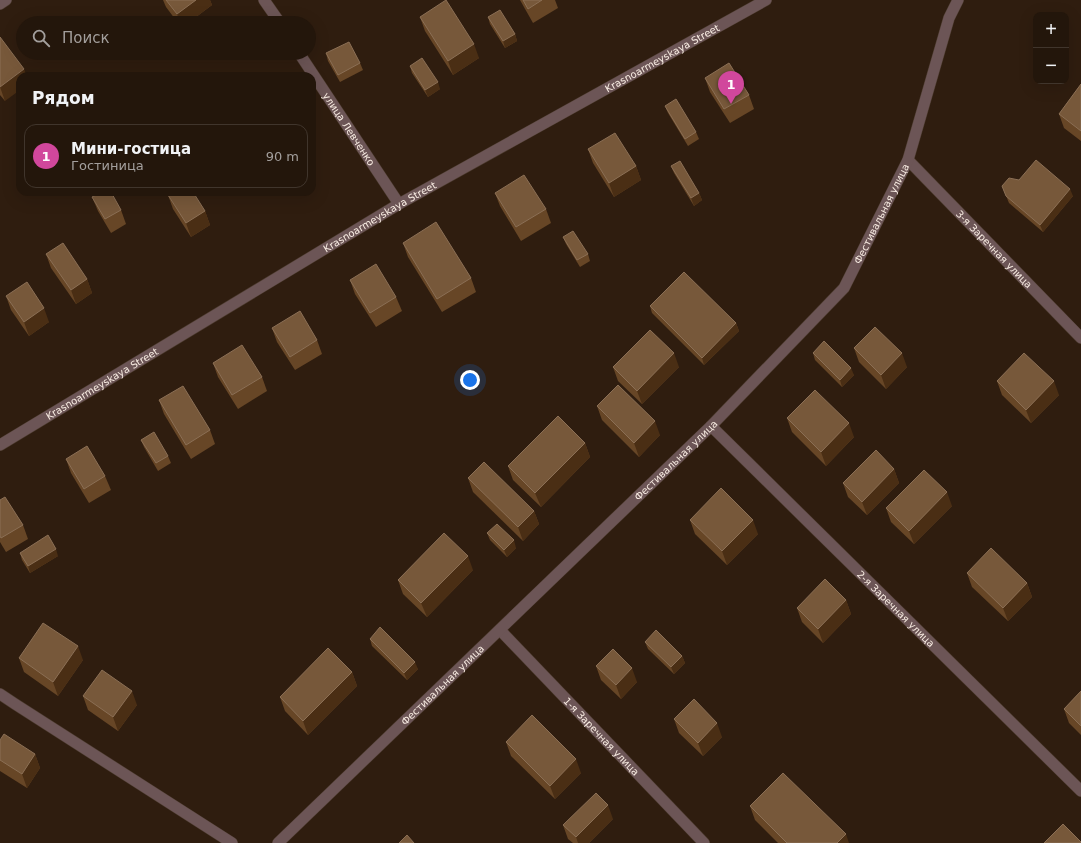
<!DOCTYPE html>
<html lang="ru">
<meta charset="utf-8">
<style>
:root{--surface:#23160b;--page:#2f2319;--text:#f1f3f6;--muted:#a39f9d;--line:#40352c;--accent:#1a73e8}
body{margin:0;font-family:"DejaVu Sans",sans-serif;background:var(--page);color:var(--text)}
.controls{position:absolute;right:12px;top:12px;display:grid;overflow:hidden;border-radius:8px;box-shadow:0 4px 16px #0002}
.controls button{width:36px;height:36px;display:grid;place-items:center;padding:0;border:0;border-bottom:1px solid var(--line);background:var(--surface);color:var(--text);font:20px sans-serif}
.you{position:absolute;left:470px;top:380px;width:14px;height:14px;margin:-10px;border:3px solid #fff;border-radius:50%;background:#1a73e8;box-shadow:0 0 0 6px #1a73e833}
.badge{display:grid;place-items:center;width:26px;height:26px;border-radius:50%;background:var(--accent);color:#fff;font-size:13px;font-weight:700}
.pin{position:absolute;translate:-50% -33px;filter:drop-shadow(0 1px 2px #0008)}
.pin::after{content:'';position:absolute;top:21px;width:14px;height:12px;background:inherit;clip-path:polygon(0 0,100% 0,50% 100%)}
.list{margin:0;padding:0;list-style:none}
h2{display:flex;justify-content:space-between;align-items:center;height:52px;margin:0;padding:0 16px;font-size:17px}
h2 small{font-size:13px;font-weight:400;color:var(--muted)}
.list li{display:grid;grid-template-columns:26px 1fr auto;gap:12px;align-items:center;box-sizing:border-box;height:64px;margin:0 8px 8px;padding:0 8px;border:1px solid var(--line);border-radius:12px}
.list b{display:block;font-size:15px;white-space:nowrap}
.list p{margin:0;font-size:13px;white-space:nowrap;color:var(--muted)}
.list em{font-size:13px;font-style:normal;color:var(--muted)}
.icon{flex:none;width:22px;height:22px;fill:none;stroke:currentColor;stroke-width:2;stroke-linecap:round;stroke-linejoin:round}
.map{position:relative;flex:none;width:1081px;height:843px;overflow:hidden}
.search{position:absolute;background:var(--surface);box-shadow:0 4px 16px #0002;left:16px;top:16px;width:300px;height:44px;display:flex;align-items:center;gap:10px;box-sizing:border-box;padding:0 14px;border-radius:22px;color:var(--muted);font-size:15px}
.panel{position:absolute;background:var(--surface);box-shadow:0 4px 16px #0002;left:16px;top:72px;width:300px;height:124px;border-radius:12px}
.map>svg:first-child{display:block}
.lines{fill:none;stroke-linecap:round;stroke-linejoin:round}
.minor-casing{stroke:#4b3a2d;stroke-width:12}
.minor{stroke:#6c5556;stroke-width:11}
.wall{fill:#674626}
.shaded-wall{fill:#4a2e14}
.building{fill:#77583a;stroke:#8b6f55}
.labels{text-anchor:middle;stroke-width:4;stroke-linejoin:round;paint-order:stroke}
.street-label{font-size:10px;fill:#f8ece2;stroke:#251406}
</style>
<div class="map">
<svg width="1081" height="843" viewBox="0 0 1081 843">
<rect width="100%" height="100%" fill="#2f1d0f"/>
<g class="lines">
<defs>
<g id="minor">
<path d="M264 0 280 23"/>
<path d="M0 4 6 0"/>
<path id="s1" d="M299 53 399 204"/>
<path id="s2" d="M908 160 1081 338"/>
<path id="s3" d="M711 426 1081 791"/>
<path id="s4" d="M0 445 399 204 766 0"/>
<path id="s5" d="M500 630 704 843"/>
<path d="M0 694 15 704 232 843"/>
<path id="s6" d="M278 843 711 426 844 288 908 160 949 18 958 0"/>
</g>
</defs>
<!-- minor casing -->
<use href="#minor" class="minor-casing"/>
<!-- minor -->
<use href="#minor" class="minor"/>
</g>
<!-- wall -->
<g class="wall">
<path d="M163 0H210L212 5 188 23H178L166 7Z"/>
<path d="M520 0H555L558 8 533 23Z"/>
<path d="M420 17 479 58 453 75 425 31Z"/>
<path d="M488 17 515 34 517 41 505 48 490 24Z"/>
<path d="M0 37 5 101 0 95Z"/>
<path d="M326 53 360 63 363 70 340 82 328 61Z"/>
<path d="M410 66 440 89 428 97 412 73Z"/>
<path d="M705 78 749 95 754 109 730 123 710 92Z"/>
<path d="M1081 84V141L1064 128 1059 114Z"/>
<path d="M665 106 696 132 699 139 688 146 668 113Z"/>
<path d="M312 143 316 154 312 157Z"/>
<path d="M588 149 636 166 641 180 614 197 593 163Z"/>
<path d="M671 166 699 193 702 200 694 206 674 173Z"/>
<path d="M1002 186 1073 196 1043 232 1009 203Z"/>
<path d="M495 193 546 209 551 223 521 241 500 206Z"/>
<path d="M168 195 205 211 210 225 191 237 173 209Z"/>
<path d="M92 197 121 210 126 224 111 233 98 211Z"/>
<path d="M563 237 588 254 590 261 580 267 566 244Z"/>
<path d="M403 243 471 278 476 292 442 312 408 257Z"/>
<path d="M46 254 87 279 92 293 76 304 51 268Z"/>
<path d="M350 280 396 297 402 311 376 327 355 294Z"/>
<path d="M6 296 49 322 29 336 11 310Z"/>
<path d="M650 306 736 323 739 331 704 365 652 313Z"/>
<path d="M272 328 317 340 322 354 295 370 277 342Z"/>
<path d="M854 348 907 367 886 389 859 362Z"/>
<path d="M813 353 854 375 842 387 815 360Z"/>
<path d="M213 363 262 377 267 391 238 409 218 377Z"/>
<path d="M613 367H679L642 404 618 381Z"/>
<path d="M997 381 1059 395 1031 423 1002 395Z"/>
<path d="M159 400 210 430 215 444 191 459 164 414Z"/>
<path d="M597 406 660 435 639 457 602 420Z"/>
<path d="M787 418 854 437 826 466 792 432Z"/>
<path d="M141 440 168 456 171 463 158 471 144 447Z"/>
<path d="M585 443 590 457 541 507 513 480 508 466Z"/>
<path d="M66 459 105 476 111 490 89 503 71 473Z"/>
<path d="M894 469 899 483 867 515 848 497 843 483Z"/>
<path d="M468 478 534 511 539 524 523 541 473 492Z"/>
<path d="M0 500 23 525 28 539 6 552 0 542Z"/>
<path d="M952 506 914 544 891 522 886 508Z"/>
<path d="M690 520 758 534 727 565 695 534Z"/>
<path d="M487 533 516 548 507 557 490 540Z"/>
<path d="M20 553 58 556 30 573 22 560Z"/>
<path d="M473 570 427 617 403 594 398 580Z"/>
<path d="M967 573 1027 583 1032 597 1008 621 972 587Z"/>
<path d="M846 600 851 614 823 643 802 622 797 608Z"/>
<path d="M370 639 418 669 407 680 372 646Z"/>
<path d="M645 642 682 656 685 663 674 674 648 649Z"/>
<path d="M19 658 83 660 58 696 24 672Z"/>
<path d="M596 666 637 682 621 699 601 680Z"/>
<path d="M352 672 357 686 308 735 285 711 280 697Z"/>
<path d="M1081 691V735L1069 723 1064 709Z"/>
<path d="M83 696 137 705 118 731 88 710Z"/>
<path d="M674 719 722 737 703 756 679 733Z"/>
<path d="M0 740 35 754 40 768 27 788 0 771Z"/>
<path d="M506 742 581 773 555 799 511 756Z"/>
<path d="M750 806 849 843H778L755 820Z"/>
<path d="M613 819 589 843H573L568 839 563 825Z"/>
</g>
<!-- shaded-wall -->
<g class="shaded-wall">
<path d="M196 0H210L212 5 188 23H180L177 14Z"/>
<path d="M515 34 517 41 505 48 503 41Z"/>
<path d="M474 44 479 58 453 75 448 61Z"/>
<path d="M24 69 27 76H20V90L5 101 0 87Z"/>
<path d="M438 82 440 89 428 97 425 90Z"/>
<path d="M636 166 641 180 614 197 609 183Z"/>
<path d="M1070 189 1073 196 1043 232 1040 225Z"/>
<path d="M699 193 702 200 694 206 691 198Z"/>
<path d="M205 211 210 225 191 237 186 223Z"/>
<path d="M87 279 92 293 76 304 71 290Z"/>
<path d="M44 308 49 322 29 336 24 322Z"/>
<path d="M736 323 739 331 704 365 702 358Z"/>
<path d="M674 353 679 367 642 404 637 391Z"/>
<path d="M902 353 907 367 886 389 881 375Z"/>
<path d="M851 368 854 375 842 387 840 380Z"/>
<path d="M1054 381 1059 395 1031 423 1026 410Z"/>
<path d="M655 421 660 435 639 457 634 443Z"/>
<path d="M849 423 854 437 826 466 821 452Z"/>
<path d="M585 443 590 457 541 507 535 493Z"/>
<path d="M894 469 899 483 867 515 862 502Z"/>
<path d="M947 492 952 506 914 544 909 531Z"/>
<path d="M534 511 539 524 523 541 518 527Z"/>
<path d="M753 520 758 534 727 565 722 551Z"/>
<path d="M514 540 516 548 507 557 504 550Z"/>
<path d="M56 549 58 556 30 573 28 566Z"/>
<path d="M468 556 473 570 427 617 421 603Z"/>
<path d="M1027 583 1032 597 1008 621 1003 608Z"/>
<path d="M846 600 851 614 823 643 818 629Z"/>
<path d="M78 646 83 660 58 696 53 682Z"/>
<path d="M682 656 685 663 674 674 671 667Z"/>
<path d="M415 662 418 669 407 680 404 673Z"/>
<path d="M632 668 637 682 621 699 616 685Z"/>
<path d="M352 672 357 686 308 735 303 721Z"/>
<path d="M132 691 137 705 118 731 113 717Z"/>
<path d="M717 723 722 737 703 756 698 743Z"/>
<path d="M35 754 40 768 27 788 22 774Z"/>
<path d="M576 759 581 773 555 799 550 786Z"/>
<path d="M608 805 613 819 589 843H578L576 837Z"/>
<path d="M846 834 849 843H837Z"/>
</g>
<!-- building -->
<g class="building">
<path d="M166 0H196L177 14Z"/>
<path d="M446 0 474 44 448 61 420 17Z"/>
<path d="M523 0H542L528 9Z"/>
<path d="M500 10 515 34 503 41 488 17Z"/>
<path d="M0 37 24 69 0 87Z"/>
<path d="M349 42 360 63 338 75 326 53Z"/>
<path d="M422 58 438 82 425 90 410 66Z"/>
<path d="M729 63 749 95 724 109 705 78Z"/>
<path d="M1081 84V131L1059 114Z"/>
<path d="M676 99 696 132 685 139 665 106Z"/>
<path d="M615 133 636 166 609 183 588 149Z"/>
<path d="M1036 160 1070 189 1040 225 1006 196 1002 186 1009 178 1019 180Z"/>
<path d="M680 161 699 193 691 198 671 166Z"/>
<path d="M524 175 546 209 516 227 495 193Z"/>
<path d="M102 192H111L121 210 105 219 92 197Z"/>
<path d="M172 192H193L205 211 186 223 168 195Z"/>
<path d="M436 222 471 278 437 299 403 243Z"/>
<path d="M573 231 588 254 577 260 563 237Z"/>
<path d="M63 243 87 279 71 290 46 254Z"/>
<path d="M376 264 396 297 370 313 350 280Z"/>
<path d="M684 272 736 323 702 358 650 306Z"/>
<path d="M27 282 44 308 24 322 6 296Z"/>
<path d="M300 311 317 340 290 357 272 328Z"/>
<path d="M875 327 902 353 881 375 854 348Z"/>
<path d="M650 330 674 353 637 391 613 367Z"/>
<path d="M824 341 851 368 840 380 813 353Z"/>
<path d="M242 345 262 377 232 395 213 363Z"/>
<path d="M1024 353 1054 381 1026 410 997 381Z"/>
<path d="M618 385 655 421 634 443 597 406Z"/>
<path d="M183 386 210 430 186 445 159 400Z"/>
<path d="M815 390 849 423 821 452 787 418Z"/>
<path d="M558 416 585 443 535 493 508 466Z"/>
<path d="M154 432 168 456 156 463 141 440Z"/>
<path d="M87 446 105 476 84 489 66 459Z"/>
<path d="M876 450 894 469 862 502 843 483Z"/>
<path d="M484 462 534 511 518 527 468 478Z"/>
<path d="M924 470 947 492 909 531 886 508Z"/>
<path d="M721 488 753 520 722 551 690 520Z"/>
<path d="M5 497 23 525 1 538 0 536V500Z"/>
<path d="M497 524 514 540 504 550 487 533Z"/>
<path d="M444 533 468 556 421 603 398 580Z"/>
<path d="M48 535 56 549 28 566 20 553Z"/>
<path d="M991 548 1027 583 1003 608 967 573Z"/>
<path d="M825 579 846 600 818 629 797 608Z"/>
<path d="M43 623 78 646 53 682 19 658Z"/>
<path d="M380 627 415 662 404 673 370 639Z"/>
<path d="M656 630 682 656 671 667 645 642Z"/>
<path d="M328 648 352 672 303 721 280 697Z"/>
<path d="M613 649 632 668 616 685 596 666Z"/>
<path d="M102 670 132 691 113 717 83 696Z"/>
<path d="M1081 691V726L1064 709Z"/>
<path d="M694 699 717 723 698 743 674 719Z"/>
<path d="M532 715 576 759 550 786 506 742Z"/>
<path d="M4 734 35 754 22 774 0 760V740Z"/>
<path d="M783 773 846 834 837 843H787L750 806Z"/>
<path d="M596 793 608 805 576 837 563 825Z"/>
<path d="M1063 824 1081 842V843H1044Z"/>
<path d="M407 835 414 843H399Z"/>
</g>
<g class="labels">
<!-- street labels -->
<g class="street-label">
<text dy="4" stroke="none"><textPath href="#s4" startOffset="767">Krasnoarmeyskaya Street</textPath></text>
<text dy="4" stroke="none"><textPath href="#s1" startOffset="91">улица Левченко</textPath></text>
<text dy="4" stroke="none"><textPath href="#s6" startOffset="876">Фестивальная улица</textPath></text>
<text dy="4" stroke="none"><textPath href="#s4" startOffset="443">Krasnoarmeyskaya Street</textPath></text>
<text dy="4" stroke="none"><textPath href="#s2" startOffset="124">3-я Заречная улица</textPath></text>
<text dy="4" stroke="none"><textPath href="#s4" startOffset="119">Krasnoarmeyskaya Street</textPath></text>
<text dy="4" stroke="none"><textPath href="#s6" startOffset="552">Фестивальная улица</textPath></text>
<text dy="4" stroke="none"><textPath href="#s3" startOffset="260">2-я Заречная улица</textPath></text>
<text dy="4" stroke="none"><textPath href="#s6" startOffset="228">Фестивальная улица</textPath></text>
<text dy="4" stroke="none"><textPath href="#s5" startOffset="147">1-я Заречная улица</textPath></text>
</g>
</g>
</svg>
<div class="controls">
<button>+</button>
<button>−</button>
</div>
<div class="you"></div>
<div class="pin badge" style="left:731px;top:104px;background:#d1479c">1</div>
<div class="search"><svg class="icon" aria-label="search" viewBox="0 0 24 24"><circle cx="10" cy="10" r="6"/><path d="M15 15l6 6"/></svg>Поиск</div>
<section class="panel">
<h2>Рядом<small></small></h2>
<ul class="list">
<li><span class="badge" style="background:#d1479c">1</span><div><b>Мини-гостица</b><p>Гостиница</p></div><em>90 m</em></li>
</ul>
</section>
</div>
